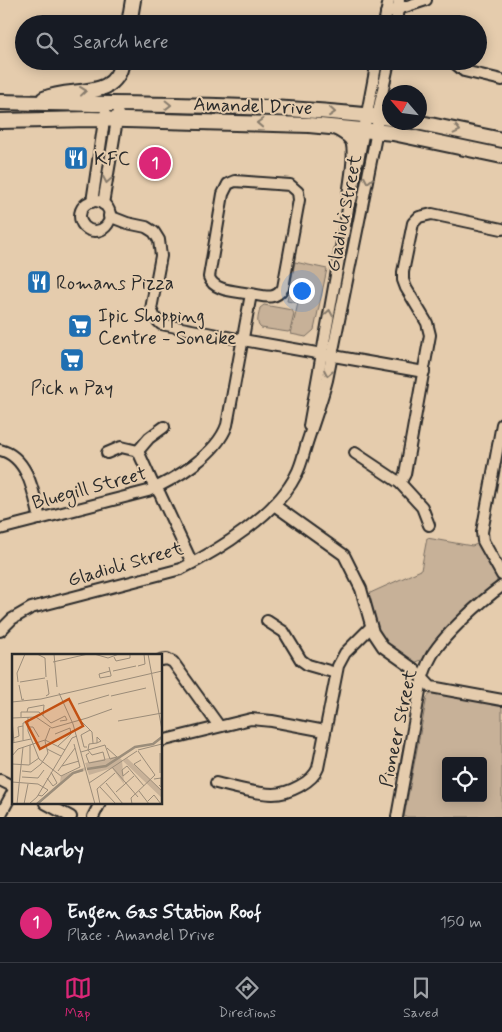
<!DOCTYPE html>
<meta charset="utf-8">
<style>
:root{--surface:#171b24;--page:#20242c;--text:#f1f3f6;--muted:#9ea1a6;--line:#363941;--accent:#db2777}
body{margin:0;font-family:Mynerve,sans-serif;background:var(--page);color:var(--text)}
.controls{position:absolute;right:15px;bottom:15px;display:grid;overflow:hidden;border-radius:5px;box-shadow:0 2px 12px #0003}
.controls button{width:45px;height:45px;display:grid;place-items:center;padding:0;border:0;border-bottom:1px solid var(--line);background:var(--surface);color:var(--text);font:25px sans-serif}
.compass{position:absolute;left:382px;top:85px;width:45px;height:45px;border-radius:50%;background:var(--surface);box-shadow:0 2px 12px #0003;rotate:298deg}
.you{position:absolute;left:301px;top:290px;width:18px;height:18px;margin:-12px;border:4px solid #fff;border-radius:50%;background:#1a73e8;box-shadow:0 0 0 8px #1a73e833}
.badge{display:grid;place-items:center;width:32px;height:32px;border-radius:50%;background:var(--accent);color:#fff;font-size:16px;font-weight:700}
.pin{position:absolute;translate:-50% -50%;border:2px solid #fff;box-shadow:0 1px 5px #0006}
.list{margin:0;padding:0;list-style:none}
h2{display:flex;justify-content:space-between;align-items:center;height:65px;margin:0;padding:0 20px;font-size:21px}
h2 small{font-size:16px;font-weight:400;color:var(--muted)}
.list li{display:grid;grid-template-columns:32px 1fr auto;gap:15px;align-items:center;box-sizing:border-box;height:80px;padding:0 20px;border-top:1px solid var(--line)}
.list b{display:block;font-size:19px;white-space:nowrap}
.list p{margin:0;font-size:16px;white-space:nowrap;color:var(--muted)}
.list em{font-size:16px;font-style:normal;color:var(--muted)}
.icon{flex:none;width:28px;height:28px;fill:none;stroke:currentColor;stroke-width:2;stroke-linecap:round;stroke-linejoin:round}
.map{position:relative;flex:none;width:502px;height:817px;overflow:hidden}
.search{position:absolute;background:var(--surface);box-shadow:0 2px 12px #0003;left:15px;right:15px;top:15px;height:55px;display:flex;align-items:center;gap:12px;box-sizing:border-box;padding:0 18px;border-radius:28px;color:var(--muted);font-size:19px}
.sheet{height:145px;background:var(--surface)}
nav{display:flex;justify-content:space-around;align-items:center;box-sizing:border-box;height:70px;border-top:1px solid var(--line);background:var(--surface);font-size:14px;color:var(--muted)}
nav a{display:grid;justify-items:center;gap:2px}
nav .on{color:var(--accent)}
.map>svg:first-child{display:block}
.green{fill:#c7b198;stroke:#796e62;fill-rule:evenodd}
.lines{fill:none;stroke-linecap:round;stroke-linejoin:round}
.street-casing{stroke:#2b2b2b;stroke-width:14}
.secondary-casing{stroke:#2b2b2b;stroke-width:18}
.street{stroke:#e5ccad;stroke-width:10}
.secondary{stroke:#e5ccad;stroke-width:14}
.oneway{stroke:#887c6c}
.labels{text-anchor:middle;stroke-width:4;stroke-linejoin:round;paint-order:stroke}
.street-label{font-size:19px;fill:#2b2b2b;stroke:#e5ccad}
.poi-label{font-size:19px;fill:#2b2b2b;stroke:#e5ccad;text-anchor:start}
.inset-river{fill:none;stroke:#9b8d7a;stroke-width:2.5}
.inset-road{fill:none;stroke:#9b8c79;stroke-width:1}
.view{fill:#c25012;fill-opacity:0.15;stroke:#c25012;stroke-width:2.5}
.inset-edge{fill:none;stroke:#2b2b2b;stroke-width:2.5}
</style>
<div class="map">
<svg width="502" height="817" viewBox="0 0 502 817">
<rect width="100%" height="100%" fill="#e5ccad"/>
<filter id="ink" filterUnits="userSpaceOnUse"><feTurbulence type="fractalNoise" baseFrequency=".02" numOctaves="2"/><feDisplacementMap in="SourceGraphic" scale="10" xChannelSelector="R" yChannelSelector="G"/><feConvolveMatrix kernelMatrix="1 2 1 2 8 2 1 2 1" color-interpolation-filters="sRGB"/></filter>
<g filter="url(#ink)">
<!-- green -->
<g class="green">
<path d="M295 262 327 269 314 330 306 337 291 334 298 303 287 301Z"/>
<path d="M264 305 292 310 294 314 290 331 288 332 261 328C255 323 259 315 260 308Z"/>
<path d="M427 538 472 546 480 543 498 577 495 585 434 644 424 659 414 663 384 642 376 628 368 594 421 570Z"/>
<path d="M433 692 502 705V817H404L427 697ZM446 761H483V798H446Z"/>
</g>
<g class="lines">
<defs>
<g id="street">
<path d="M386 13 426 0"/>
<path d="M384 24 389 0"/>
<path d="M396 24 399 0"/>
<path d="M452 61 464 71 502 80"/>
<path d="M358 161 377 61"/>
<circle cx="95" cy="216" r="15"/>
<path d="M92 202 105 114"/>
<path d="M103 204 118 114"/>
<path d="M109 216 127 223 146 227 154 232 159 240 161 256 151 309 155 318 161 324 243 340 424 372"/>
<path d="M502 424 482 532 483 541 502 575"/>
<path d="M309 426 351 192"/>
<path d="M164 427 149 438 138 451 152 482 160 494 192 563"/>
<path d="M0 450C29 457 34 495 40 519"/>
<path d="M107 453 121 447 138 451"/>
<path d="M355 453 400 483 422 507 429 525"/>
<path d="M400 483 405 474 430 335 427 323 406 288 403 280V272L413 223 419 217 432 214 502 229"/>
<path d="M274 505 344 555 361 589 373 632 383 647 414 669 431 687 502 700"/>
<path d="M0 529 148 491C176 479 217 454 227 425L251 294C238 291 214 292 209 277L223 194 228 184 235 181 290 185 298 192 299 200 283 288C275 301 264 296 251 294"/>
<path d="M267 621 284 632 301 660 308 665 336 673"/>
<path d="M0 631 12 619 31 608 181 569C219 550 277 514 296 475 301 466 303 456 306 446 313 424 321 403 327 380L375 141 379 108 389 61"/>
<path d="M161 660 167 659 173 662 219 726"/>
<path d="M161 741 251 719 272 721 325 731"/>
<path d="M0 780 14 787"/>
<path d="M216 783C233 787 255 794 273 794 288 794 313 782 318 768L338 666 345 653 371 627"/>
<path d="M45 803 71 817"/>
<path d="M0 816 14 790"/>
<path d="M93 817 100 803"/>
<path d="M397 817 421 685C423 674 427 664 432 655 445 634 481 601 502 586"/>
</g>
<g id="secondary">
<path d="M129 24 133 0"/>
<path d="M44 99C73 86 116 102 122 61"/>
<path d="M0 102C130 106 260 102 390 118"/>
<path d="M0 121 90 119 309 125 393 133 502 156"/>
<path d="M416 122 502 140"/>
<path d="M337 128C343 132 350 135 353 141 358 154 351 183 350 197"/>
</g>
</defs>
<!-- street casing -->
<use href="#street" class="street-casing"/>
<!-- secondary casing -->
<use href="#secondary" class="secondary-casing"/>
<!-- street -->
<use href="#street" class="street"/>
<!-- secondary -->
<use href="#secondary" class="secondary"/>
</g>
<!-- one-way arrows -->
<defs><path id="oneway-chevron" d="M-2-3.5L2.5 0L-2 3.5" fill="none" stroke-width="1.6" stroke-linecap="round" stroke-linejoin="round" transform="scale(1.25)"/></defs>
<g class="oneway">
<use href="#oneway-chevron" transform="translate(83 91) rotate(-6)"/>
<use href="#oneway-chevron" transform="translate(168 105) rotate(1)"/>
<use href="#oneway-chevron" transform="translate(332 112) rotate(5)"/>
<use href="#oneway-chevron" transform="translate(260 123) rotate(-178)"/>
<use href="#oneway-chevron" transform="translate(457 130) rotate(13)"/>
<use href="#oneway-chevron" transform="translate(107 180) rotate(100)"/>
<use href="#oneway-chevron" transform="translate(368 180) rotate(101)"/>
<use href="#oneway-chevron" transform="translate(329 313) rotate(-80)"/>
<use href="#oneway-chevron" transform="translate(328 373) rotate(101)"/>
</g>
</g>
<!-- icons -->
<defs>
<symbol id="restaurant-square" viewBox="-11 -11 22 22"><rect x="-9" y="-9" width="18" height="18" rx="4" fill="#1f6fb2" stroke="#e5ccad"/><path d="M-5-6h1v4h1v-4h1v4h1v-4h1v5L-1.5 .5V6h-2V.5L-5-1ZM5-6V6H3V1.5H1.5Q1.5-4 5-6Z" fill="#fff"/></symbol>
<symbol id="supermarket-square" viewBox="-11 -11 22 22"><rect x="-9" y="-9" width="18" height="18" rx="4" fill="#1f6fb2" stroke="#e5ccad"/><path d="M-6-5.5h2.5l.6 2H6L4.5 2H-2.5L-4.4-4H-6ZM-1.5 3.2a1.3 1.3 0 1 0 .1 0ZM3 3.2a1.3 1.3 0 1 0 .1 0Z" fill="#fff"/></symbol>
</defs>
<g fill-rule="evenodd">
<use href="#restaurant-square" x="62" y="144" width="28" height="28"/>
<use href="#restaurant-square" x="25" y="268" width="28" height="28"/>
<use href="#supermarket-square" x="66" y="312" width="28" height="28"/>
<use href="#supermarket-square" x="58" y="346" width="28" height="28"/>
</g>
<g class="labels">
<!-- street labels -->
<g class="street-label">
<text transform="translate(253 105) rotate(2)" y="7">Amandel Drive</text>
<text transform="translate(343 213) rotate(-79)" y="7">Gladioli Street</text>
<text transform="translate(89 487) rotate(-15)" y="7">Bluegill Street</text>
<text transform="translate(125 563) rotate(-16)" y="7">Gladioli Street</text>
<text transform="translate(397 728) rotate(-78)" y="7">Pioneer Street</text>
</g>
<!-- poi labels -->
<g class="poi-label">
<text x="94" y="165">KFC</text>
<text x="56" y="289">Romans Pizza</text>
<text x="98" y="322">Ipic Shopping<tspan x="98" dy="22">Centre - Soneike</tspan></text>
<text x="72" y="394" text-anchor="middle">Pick n Pay</text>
</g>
</g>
<!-- overview -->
<g transform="translate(12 654)">
<rect width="150" height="150" fill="#e5ccad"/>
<path d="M106 102 110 106 112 130 100 114 77 121 73 109ZM115 104 150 137V144L111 107ZM74 113V116L62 120 24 150 48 128 49 122Z" fill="#c7b198"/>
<path class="inset-river" d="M75 115 94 112 123 93 141 90 150 83M25 150 61 119 71 116"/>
<path class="inset-road" d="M25 0 33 4 34 23M42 0 45 33M82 0 96 4 107 0M136 0 150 76M102 3 104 7 118 4V0M41 8 76 0M126 12 133 10 132 0M97 13 99 21V22L88 24 87 20 98 17M101 17 124 12M6 28 5 19 13 0M8 28 33 24M7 31 10 46 12 45M47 39 61 70 83 150M34 42 37 40 35 26M99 42 134 34M0 48 29 45 150 17M66 50 97 41M15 58 16 54 32 51 31 62M9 63V58H27L39 69 53 62 55 66 48 67M16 63V77L27 105 49 122 68 113 62 90M0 64 24 63 40 74 75 64M75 64 100 55M0 65 2 89M68 66 80 78 81 89M106 67 150 59M16 73H21L27 83M43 80 58 74 59 80 46 92M2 84 7 82 6 73 11 72M11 86V69L16 68M40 88 55 81M0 89 19 85M75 93H72L69 81 78 76M35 95 49 102M76 96 80 101 91 98 93 106 77 109 74 101 77 99M76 96 77 90 85 89V83L89 87 85 89M126 96 150 90M69 98 93 91 98 105 105 103 95 94M148 99V119M0 102 6 95 33 86 53 96M129 106 122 110 150 137M0 110 17 111 27 104M18 110V91M50 112 67 107M100 113 126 143M10 117 19 118 29 110 36 99 33 87 38 74M46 117 63 94M117 117 111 122 110 116 115 112 132 132M10 123 26 124 32 116M35 124 41 132 45 129 39 118M142 125 149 124V133L147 131M0 128 26 130 36 136 30 142 26 141M77 129 125 97M94 129 111 150M88 133 104 150M127 137 137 150M104 138 122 122M136 147 142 141 149 150M5 150 11 93M12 150 16 130M17 150 25 143 60 84 65 82M88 150 85 135 103 119M120 150 119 144 143 121 126 97"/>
<path class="view" d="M57 45 71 72 28 95 14 68Z"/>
<rect width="150" height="150" class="inset-edge"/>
</g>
</svg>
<div class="controls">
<button><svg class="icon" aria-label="locate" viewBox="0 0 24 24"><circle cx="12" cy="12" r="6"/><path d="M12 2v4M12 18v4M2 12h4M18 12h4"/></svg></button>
</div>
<svg class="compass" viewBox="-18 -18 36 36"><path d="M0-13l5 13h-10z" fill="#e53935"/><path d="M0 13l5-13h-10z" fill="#9ea1a6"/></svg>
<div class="you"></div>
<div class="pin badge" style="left:155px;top:163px">1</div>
<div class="search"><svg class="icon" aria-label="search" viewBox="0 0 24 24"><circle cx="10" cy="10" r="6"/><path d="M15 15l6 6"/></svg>Search here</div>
</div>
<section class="sheet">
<h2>Nearby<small></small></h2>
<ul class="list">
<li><span class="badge">1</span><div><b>Engen Gas Station Roof</b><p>Place · Amandel Drive</p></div><em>150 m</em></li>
</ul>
</section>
<nav>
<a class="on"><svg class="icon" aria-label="map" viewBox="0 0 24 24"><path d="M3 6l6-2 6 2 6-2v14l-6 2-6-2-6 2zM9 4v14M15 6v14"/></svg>Map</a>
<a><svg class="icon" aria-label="directions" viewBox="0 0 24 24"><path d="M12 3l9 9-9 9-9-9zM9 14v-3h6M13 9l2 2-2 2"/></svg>Directions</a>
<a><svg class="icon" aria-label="saved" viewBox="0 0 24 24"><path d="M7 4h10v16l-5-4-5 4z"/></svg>Saved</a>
</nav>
